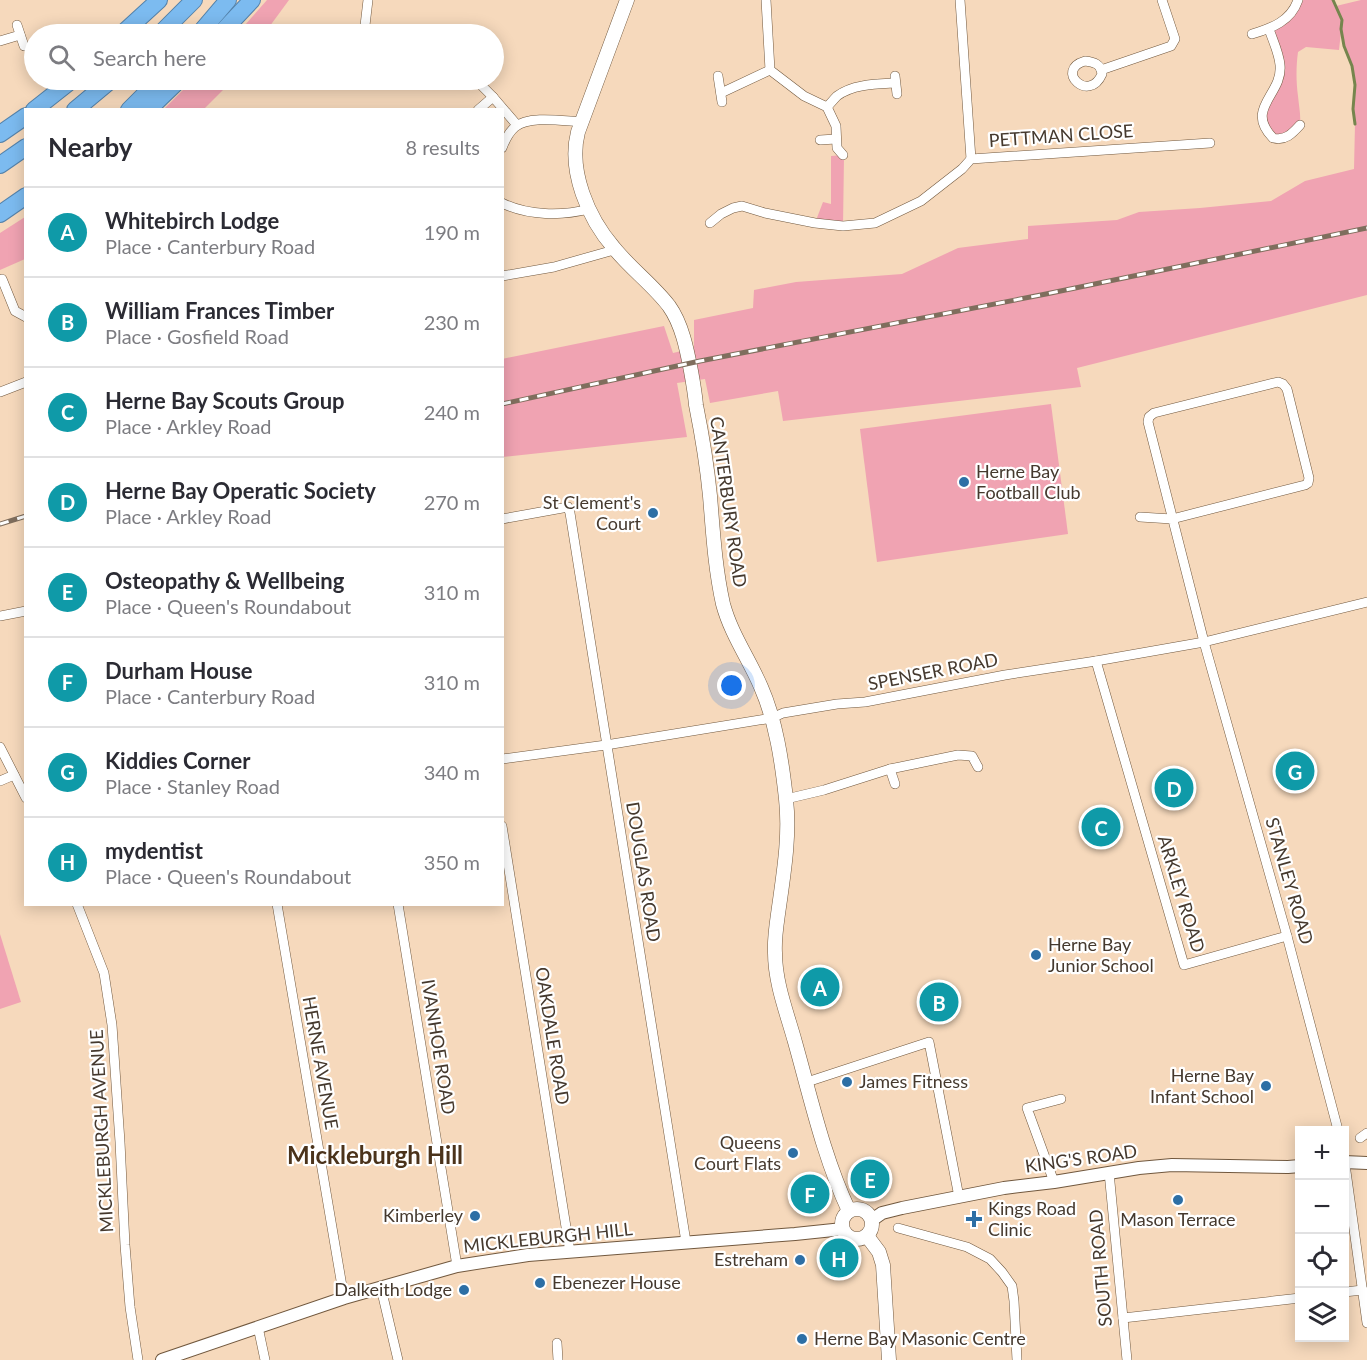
<!DOCTYPE html>
<meta charset="utf-8">
<style>
:root{--surface:#fff;--page:#f2f2f3;--text:#2b2b33;--muted:#7c7c81;--line:#e1e1e2;--accent:#2d6fa5}
body{margin:0;font-family:Lato,sans-serif;background:var(--page);color:var(--text)}
.controls{position:absolute;right:18px;bottom:18px;display:grid;overflow:hidden;border-radius:0px;box-shadow:0 3px 15px #0003}
.controls button{width:54px;height:54px;display:grid;place-items:center;padding:0;border:0;border-bottom:2px solid var(--line);background:var(--surface);color:var(--text);font:30px sans-serif}
.you{position:absolute;left:732px;top:686px;width:21px;height:21px;margin:-15px;border:4px solid #fff;border-radius:50%;background:#1a73e8;box-shadow:0 0 0 9px #1a73e833}
.badge{display:grid;place-items:center;width:39px;height:39px;border-radius:50%;background:var(--accent);color:#fff;font-size:20px;font-weight:700}
.pin{position:absolute;translate:-50% -50%;border:3px solid #fff;box-shadow:0 2px 6px #0006}
.list{margin:0;padding:0;list-style:none}
h2{display:flex;justify-content:space-between;align-items:center;height:78px;margin:0;padding:0 24px;font-size:26px}
h2 small{font-size:20px;font-weight:400;color:var(--muted)}
.list li{display:grid;grid-template-columns:39px 1fr auto;gap:18px;align-items:center;box-sizing:border-box;height:90px;padding:0 24px;border-top:2px solid var(--line)}
.list b{display:block;font-size:22px;white-space:nowrap}
.list p{margin:0;font-size:20px;white-space:nowrap;color:var(--muted)}
.list em{font-size:20px;font-style:normal;color:var(--muted)}
.icon{flex:none;width:33px;height:33px;fill:none;stroke:currentColor;stroke-width:2;stroke-linecap:round;stroke-linejoin:round}
.map{position:relative;flex:none;width:1367px;height:1360px;overflow:hidden}
.search{position:absolute;background:var(--surface);box-shadow:0 3px 15px #0003;left:24px;top:24px;width:480px;height:66px;display:flex;align-items:center;gap:15px;box-sizing:border-box;padding:0 21px;border-radius:33px;color:var(--muted);font-size:22px}
.panel{position:absolute;background:var(--surface);box-shadow:0 3px 15px #0003;left:24px;top:108px;width:480px;height:798px;border-radius:0px}
.map>svg:first-child{display:block}
.green{fill:#f0a3b2}
.lines{fill:none;stroke-linecap:round;stroke-linejoin:round}
.stream{stroke:#75854d;stroke-width:3}
.minor-casing{stroke:#71583e;stroke-width:10}
.tertiary-casing{stroke:#71583e;stroke-width:14}
.secondary-casing{stroke:#71583e;stroke-width:15}
.trunk-casing{stroke:#5482aa;stroke-width:18}
.minor{stroke:#fff;stroke-width:9}
.tertiary{stroke:#fff;stroke-width:12}
.secondary{stroke:#fff;stroke-width:14}
.trunk{stroke:#7cbbf0;stroke-width:16}
.rail-casing{stroke:#7f6e5d;stroke-width:5}
.rail{stroke:#fff;stroke-width:3;stroke-dasharray:9;stroke-linecap:butt}
.poi-dot{fill:#2d6fa5;stroke:#fff;stroke-width:2}
.labels{text-anchor:middle;stroke-width:4.5;stroke-linejoin:round;paint-order:stroke}
.street-label{font-size:18px;fill:#45392e;stroke:#fff}
.poi-label{font-size:18px;fill:#45392e;stroke:#fff;text-anchor:start}
.district-label{font-size:24px;font-weight:bold;fill:#4b331b;stroke:#fff}
</style>
<div class="map">
<svg width="1367" height="1360" viewBox="0 0 1367 1360">
<rect width="100%" height="100%" fill="#f6d9bc"/>
<!-- green -->
<g class="green">
<path d="M267 0H289L264 34H237Z"/>
<path d="M1298 0H1333L1336 6 1361 0H1367V295L1077 368 1081 387 783 421 778 391 710 403 705 379 677 383 687 437 503 457 502 359 664 326 673 353 694 348V320L753 308 754 290 796 282 902 274 958 248 1028 239V226L1117 220 1139 212 1200 208 1271 201 1305 181 1354 169 1355 124 1353 109 1355 85 1352 66 1344 46 1341 32 1339 50 1306 47 1298 52C1296 66 1296 82 1298 96 1299 107 1301 115 1300 125L1279 139 1263 126 1281 66 1269 29Z"/>
<path d="M193 80H231L225 88 204 109H164Z"/>
<path d="M843 155 844 157 843 226 815 223 823 202 831 204V156Z"/>
<path d="M25 217V259L0 270V233Z"/>
<path d="M1051 404 1068 534 877 562 860 429Z"/>
<path d="M0 934 21 1002 0 1009Z"/>
</g>
<g class="lines">
<!-- stream -->
<path class="stream" d="M1333 0 1342 20 1341 29 1344 46 1352 66 1355 85 1353 109 1355 124"/>
<defs>
<g id="minor">
<path d="M766 0 770 70 804 96 827 107 836 126 837 148 843 155"/>
<path d="M960 0 971 159"/>
<path d="M17 25 24 46"/>
<path d="M1269 29C1273 41 1279 53 1280 65 1283 95 1244 108 1273 138 1285 141 1292 134 1300 125"/>
<path d="M364 34 368 0"/>
<path d="M1252 34C1272 28 1291 21 1298 0"/>
<path d="M0 41 20 35"/>
<path d="M1085 61C1094 62 1101 64 1102 74 1089 104 1054 70 1085 61Z"/>
<path d="M1101 70 1171 46 1175 39 1162 0"/>
<path d="M718 76 722 102"/>
<path d="M895 76 897 94"/>
<path d="M476 80 493 97"/>
<path d="M721 93 770 70"/>
<path d="M827 107C830 104 834 99 837 96 853 84 877 84 895 83"/>
<path d="M478 110 493 97 517 125"/>
<path d="M820 140 836 139"/>
<path d="M502 148C505 140 508 133 515 127 529 115 563 121 582 122"/>
<path d="M502 203C528 216 562 216 589 209"/>
<path d="M710 223 721 214 733 208 742 206 765 213 815 223 843 226 875 223 921 201 962 169 971 159 1210 143"/>
<path d="M502 276 554 267 614 250"/>
<path d="M2 279 15 311 26 317"/>
<path d="M0 392 26 382"/>
<path d="M1140 517 1172 519 1305 485 1308 483 1309 478 1287 389 1283 384 1278 382 1154 413 1149 417 1148 422 1204 642 1287 936 1338 1130"/>
<path d="M502 519 568 507 570 513 686 1242"/>
<path d="M0 616 26 611"/>
<path d="M1096 661 1184 965 1287 936"/>
<path d="M0 747 26 798"/>
<path d="M502 759 606 745 772 718 783 713 837 704 865 702 1005 675 1096 661 1204 642 1367 602"/>
<path d="M890 769 895 784"/>
<path d="M0 781 14 775"/>
<path d="M786 799 824 790 890 769 958 755 972 756 978 767"/>
<path d="M502 826 570 1252"/>
<path d="M77 904 104 973 112 1025 120 1142 125 1245 130 1307 138 1360"/>
<path d="M277 904 344 1298"/>
<path d="M398 904 457 1266"/>
<path d="M807 1082 929 1042 959 1197"/>
<path d="M1360 1138 1367 1133"/>
<path d="M1344 1157 1367 1323"/>
<path d="M1109 1172 1127 1360"/>
<path d="M1054 1182 1027 1108 1061 1099"/>
<path d="M898 1228 967 1247 990 1259 1002 1272 1012 1286 1014 1301 1017 1360"/>
<path d="M381 1288 398 1360"/>
<path d="M1344 1292 1363 1290"/>
<path d="M1123 1318 1300 1298"/>
<path d="M258 1327 265 1360"/>
<path d="M557 1343 558 1360"/>
</g>
<g id="tertiary">
<path d="M1344 1162 1367 1163"/>
<path d="M872 1220 882 1213 902 1208 1004 1188 1054 1182 1139 1168 1172 1165 1288 1167 1300 1166"/>
<path d="M162 1360 344 1298 457 1266 528 1255 795 1234 843 1229"/>
</g>
<g id="secondary">
<path d="M627 0 578 132C568 171 588 218 614 248 631 269 653 285 669 306 682 324 687 350 691 371 693 382 695 394 696 405 702 435 707 465 710 496 713 532 715 568 723 604 731 634 749 659 761 687 776 721 782 762 786 799 790 835 784 871 779 907 777 922 774 938 775 953 775 983 787 1013 795 1042 811 1099 824 1158 849 1211"/>
<circle cx="857" cy="1224" r="15"/>
<path d="M867 1236 879 1252 883 1265 889 1360"/>
</g>
<g id="trunk">
<path d="M122 34 159 0"/>
<path d="M160 34 194 0"/>
<path d="M199 34 228 0"/>
<path d="M220 34 252 0"/>
<path d="M34 110 72 80"/>
<path d="M75 110 111 80"/>
<path d="M129 110 159 80"/>
<path d="M148 110 179 80"/>
<path d="M0 134 26 116"/>
<path d="M0 165 26 147"/>
<path d="M0 214 26 196"/>
</g>
</defs>
<!-- minor casing -->
<use href="#minor" class="minor-casing"/>
<!-- tertiary casing -->
<use href="#tertiary" class="tertiary-casing"/>
<!-- secondary casing -->
<use href="#secondary" class="secondary-casing"/>
<!-- trunk casing -->
<use href="#trunk" class="trunk-casing"/>
<!-- minor -->
<use href="#minor" class="minor"/>
<!-- tertiary -->
<use href="#tertiary" class="tertiary"/>
<!-- secondary -->
<use href="#secondary" class="secondary"/>
<!-- trunk -->
<use href="#trunk" class="trunk"/>
<defs>
<g id="rail">
<path d="M502 404 700 361 1046 294 1367 228"/>
<path d="M0 524 26 516"/>
</g>
</defs>
<!-- rail casing -->
<use href="#rail" class="rail-casing"/>
<!-- rail -->
<use href="#rail" class="rail"/>
</g>
<!-- markers -->
<g class="poi-dot">
<circle cx="964" cy="482" r="6"/>
<circle cx="653" cy="513" r="6"/>
<circle cx="1036" cy="955" r="6"/>
<circle cx="847" cy="1082" r="6"/>
<circle cx="1266" cy="1086" r="6"/>
<circle cx="793" cy="1153" r="6"/>
<circle cx="1178" cy="1200" r="6"/>
<circle cx="475" cy="1216" r="6"/>
<path d="M971 1210h6v6h6v6h-6v6h-6v-6h-6v-6h6z"/>
<circle cx="800" cy="1260" r="6"/>
<circle cx="540" cy="1283" r="6"/>
<circle cx="464" cy="1290" r="6"/>
<circle cx="802" cy="1339" r="6"/>
</g>
<g class="labels">
<!-- street labels -->
<g class="street-label">
<text transform="translate(1061 136) rotate(-4)" y="6">PETTMAN CLOSE</text>
<text transform="translate(728 502) rotate(82)" y="6">CANTERBURY ROAD</text>
<text transform="translate(933 672) rotate(-11)" y="6">SPENSER ROAD</text>
<text transform="translate(643 872) rotate(81)" y="6">DOUGLAS ROAD</text>
<text transform="translate(1289 881) rotate(74)" y="6">STANLEY ROAD</text>
<text transform="translate(1181 894) rotate(73)" y="6">ARKLEY ROAD</text>
<text transform="translate(552 1036) rotate(81)" y="6">OAKDALE ROAD</text>
<text transform="translate(438 1047) rotate(81)" y="6">IVANHOE ROAD</text>
<text transform="translate(320 1063) rotate(80)" y="6">HERNE AVENUE</text>
<text transform="translate(102 1131) rotate(-93)" y="6">MICKLEBURGH AVENUE</text>
<text transform="translate(1081 1159) rotate(-8)" y="6">KING'S ROAD</text>
<text transform="translate(548 1238) rotate(-6)" y="6">MICKLEBURGH HILL</text>
<text transform="translate(1101 1268) rotate(-95)" y="6">SOUTH ROAD</text>
</g>
<!-- poi labels -->
<g class="poi-label">
<text x="976" y="478">Herne Bay<tspan x="976" dy="21">Football Club</tspan></text>
<text x="641" y="509" text-anchor="end">St Clement's<tspan x="641" dy="21">Court</tspan></text>
<text x="1048" y="951">Herne Bay<tspan x="1048" dy="21">Junior School</tspan></text>
<text x="1254" y="1082" text-anchor="end">Herne Bay<tspan x="1254" dy="21">Infant School</tspan></text>
<text x="859" y="1088">James Fitness</text>
<text x="781" y="1149" text-anchor="end">Queens<tspan x="781" dy="21">Court Flats</tspan></text>
<text x="988" y="1215">Kings Road<tspan x="988" dy="21">Clinic</tspan></text>
<text x="463" y="1222" text-anchor="end">Kimberley</text>
<text x="1178" y="1226" text-anchor="middle">Mason Terrace</text>
<text x="788" y="1266" text-anchor="end">Estreham</text>
<text x="552" y="1289">Ebenezer House</text>
<text x="452" y="1296" text-anchor="end">Dalkeith Lodge</text>
<text x="814" y="1345">Herne Bay Masonic Centre</text>
</g>
<!-- district labels -->
<g class="district-label">
<text x="375" y="1164">Mickleburgh Hill</text>
</g>
</g>
</svg>
<div class="controls">
<button>+</button>
<button>−</button>
<button><svg class="icon" aria-label="locate" viewBox="0 0 24 24"><circle cx="12" cy="12" r="6"/><path d="M12 2v4M12 18v4M2 12h4M18 12h4"/></svg></button>
<button><svg class="icon" aria-label="layers" viewBox="0 0 24 24"><path d="M12 4l9 5-9 5-9-5zM3 14l9 5 9-5"/></svg></button>
</div>
<div class="you"></div>
<div class="pin badge" style="left:820px;top:987px;background:#0f9aa8">A</div>
<div class="pin badge" style="left:939px;top:1002px;background:#0f9aa8">B</div>
<div class="pin badge" style="left:1101px;top:827px;background:#0f9aa8">C</div>
<div class="pin badge" style="left:1174px;top:788px;background:#0f9aa8">D</div>
<div class="pin badge" style="left:870px;top:1179px;background:#0f9aa8">E</div>
<div class="pin badge" style="left:810px;top:1194px;background:#0f9aa8">F</div>
<div class="pin badge" style="left:1295px;top:771px;background:#0f9aa8">G</div>
<div class="pin badge" style="left:839px;top:1258px;background:#0f9aa8">H</div>
<div class="search"><svg class="icon" aria-label="search" viewBox="0 0 24 24"><circle cx="10" cy="10" r="6"/><path d="M15 15l6 6"/></svg>Search here</div>
<section class="panel">
<h2>Nearby<small>8 results</small></h2>
<ul class="list">
<li><span class="badge" style="background:#0f9aa8">A</span><div><b>Whitebirch Lodge</b><p>Place · Canterbury Road</p></div><em>190 m</em></li>
<li><span class="badge" style="background:#0f9aa8">B</span><div><b>William Frances Timber</b><p>Place · Gosfield Road</p></div><em>230 m</em></li>
<li><span class="badge" style="background:#0f9aa8">C</span><div><b>Herne Bay Scouts Group</b><p>Place · Arkley Road</p></div><em>240 m</em></li>
<li><span class="badge" style="background:#0f9aa8">D</span><div><b>Herne Bay Operatic Society</b><p>Place · Arkley Road</p></div><em>270 m</em></li>
<li><span class="badge" style="background:#0f9aa8">E</span><div><b>Osteopathy &amp; Wellbeing</b><p>Place · Queen's Roundabout</p></div><em>310 m</em></li>
<li><span class="badge" style="background:#0f9aa8">F</span><div><b>Durham House</b><p>Place · Canterbury Road</p></div><em>310 m</em></li>
<li><span class="badge" style="background:#0f9aa8">G</span><div><b>Kiddies Corner</b><p>Place · Stanley Road</p></div><em>340 m</em></li>
<li><span class="badge" style="background:#0f9aa8">H</span><div><b>mydentist</b><p>Place · Queen's Roundabout</p></div><em>350 m</em></li>
</ul>
</section>
</div>
